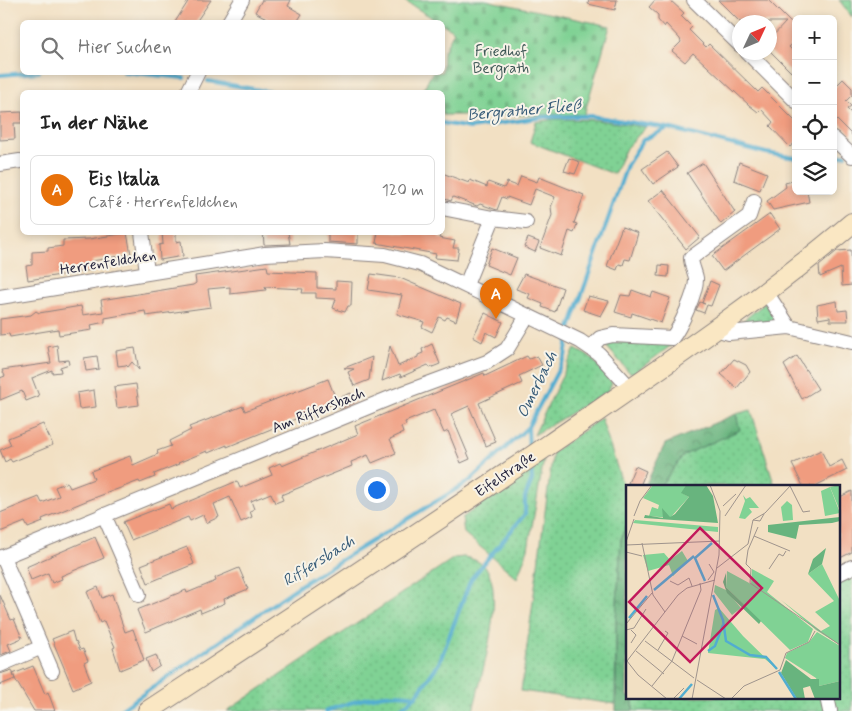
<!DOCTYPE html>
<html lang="de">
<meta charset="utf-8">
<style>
:root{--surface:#fff;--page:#f2f2f2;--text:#222;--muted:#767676;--line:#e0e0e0;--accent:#1f6fb2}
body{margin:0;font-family:Mynerve,sans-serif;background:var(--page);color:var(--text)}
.controls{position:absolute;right:15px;top:15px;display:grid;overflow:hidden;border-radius:8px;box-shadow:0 2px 8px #0003}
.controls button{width:45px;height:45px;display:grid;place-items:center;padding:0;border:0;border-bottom:1px solid var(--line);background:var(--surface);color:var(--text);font:25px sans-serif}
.compass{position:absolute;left:732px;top:15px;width:45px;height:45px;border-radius:50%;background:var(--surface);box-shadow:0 2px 8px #0003;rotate:46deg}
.you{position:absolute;left:376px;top:489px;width:18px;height:18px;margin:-12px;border:4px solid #fff;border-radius:50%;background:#1a73e8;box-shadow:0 0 0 8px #1a73e833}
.badge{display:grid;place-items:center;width:32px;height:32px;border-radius:50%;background:var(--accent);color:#fff;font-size:16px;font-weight:700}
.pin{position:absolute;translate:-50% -41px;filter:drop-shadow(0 1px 2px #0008)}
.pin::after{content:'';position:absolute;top:26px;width:18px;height:15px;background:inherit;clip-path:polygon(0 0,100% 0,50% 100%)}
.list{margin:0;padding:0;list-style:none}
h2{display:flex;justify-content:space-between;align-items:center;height:65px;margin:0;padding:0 20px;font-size:21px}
h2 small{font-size:16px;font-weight:400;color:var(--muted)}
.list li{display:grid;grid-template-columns:32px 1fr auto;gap:15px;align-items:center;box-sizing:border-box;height:70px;margin:0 10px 10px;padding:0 10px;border:1px solid var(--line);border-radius:8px}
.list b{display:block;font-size:19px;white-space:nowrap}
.list p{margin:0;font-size:16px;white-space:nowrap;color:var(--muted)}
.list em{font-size:16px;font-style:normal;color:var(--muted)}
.icon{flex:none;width:28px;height:28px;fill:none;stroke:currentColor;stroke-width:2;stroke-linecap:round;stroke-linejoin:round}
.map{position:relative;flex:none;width:852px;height:711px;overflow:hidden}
.search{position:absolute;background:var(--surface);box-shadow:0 2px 8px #0003;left:20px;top:20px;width:425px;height:55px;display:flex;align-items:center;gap:12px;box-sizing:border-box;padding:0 18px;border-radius:8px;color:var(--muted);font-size:19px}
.panel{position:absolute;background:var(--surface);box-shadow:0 2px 8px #0003;left:20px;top:90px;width:425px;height:145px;border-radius:8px}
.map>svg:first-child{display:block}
.grass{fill:url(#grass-dots);stroke:#517a68}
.forest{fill:url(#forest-crowns);stroke:#456b5c}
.cemetery{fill:url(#cemetery-stones);stroke:#517a68}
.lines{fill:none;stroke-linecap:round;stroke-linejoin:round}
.stream{stroke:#52add0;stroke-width:4}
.building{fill:#f09c7f}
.minor-casing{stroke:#8a817f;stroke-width:16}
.secondary-casing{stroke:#8a817f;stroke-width:22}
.minor{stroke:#fff;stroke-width:14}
.secondary{stroke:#fae7c3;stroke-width:20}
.labels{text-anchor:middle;stroke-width:4;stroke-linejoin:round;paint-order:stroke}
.park-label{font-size:15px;fill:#3e5756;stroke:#f7f3e8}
.street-label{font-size:15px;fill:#22223b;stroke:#f7f3e8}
.water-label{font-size:16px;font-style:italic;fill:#355a77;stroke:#f7f3e8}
.inset-river{fill:none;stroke:#52add0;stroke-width:2.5}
.inset-road{fill:none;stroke:#9f948d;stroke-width:1}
.view{fill:#c2185b;fill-opacity:0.15;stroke:#c2185b;stroke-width:2.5}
.inset-edge{fill:none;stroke:#22223b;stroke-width:2.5}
</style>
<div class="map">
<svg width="852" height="711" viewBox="0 0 852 711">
<defs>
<pattern id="grass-dots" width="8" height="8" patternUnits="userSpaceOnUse" patternTransform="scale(1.25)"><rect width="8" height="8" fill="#80d294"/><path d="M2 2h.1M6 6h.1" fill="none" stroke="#6eb480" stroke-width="1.8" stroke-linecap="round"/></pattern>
<pattern id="forest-crowns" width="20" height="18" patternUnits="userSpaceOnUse" patternTransform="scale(1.25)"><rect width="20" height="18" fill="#68b47e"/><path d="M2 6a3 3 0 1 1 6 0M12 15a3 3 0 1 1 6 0" fill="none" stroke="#559268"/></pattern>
<pattern id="cemetery-stones" width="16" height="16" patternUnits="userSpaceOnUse" patternTransform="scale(1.25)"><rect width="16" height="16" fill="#80d294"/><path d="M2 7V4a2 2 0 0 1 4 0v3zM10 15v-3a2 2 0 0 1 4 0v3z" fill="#6eb480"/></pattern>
</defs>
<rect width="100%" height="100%" fill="#f7f3e8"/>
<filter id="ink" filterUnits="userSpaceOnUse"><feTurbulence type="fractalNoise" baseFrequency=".02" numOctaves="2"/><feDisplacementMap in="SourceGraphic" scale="10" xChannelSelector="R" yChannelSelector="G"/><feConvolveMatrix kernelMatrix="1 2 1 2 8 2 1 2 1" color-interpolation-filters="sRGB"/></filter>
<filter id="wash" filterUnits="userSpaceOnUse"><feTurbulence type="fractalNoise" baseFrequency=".0096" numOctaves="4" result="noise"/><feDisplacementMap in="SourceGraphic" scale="20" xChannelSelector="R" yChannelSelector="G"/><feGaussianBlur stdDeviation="1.12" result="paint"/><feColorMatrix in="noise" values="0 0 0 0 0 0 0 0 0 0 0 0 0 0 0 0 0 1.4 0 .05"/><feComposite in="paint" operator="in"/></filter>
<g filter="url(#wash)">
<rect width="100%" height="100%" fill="#f2e0c3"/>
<!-- grass -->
<g class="grass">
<path d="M839 0H852V17Z"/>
<path d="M555 119 597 120 646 127 626 148 614 174 530 142 536 122Z"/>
<path d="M765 303 774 317 771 321 735 327Z"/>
<path d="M608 341 673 344 634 373 629 372 607 347Z"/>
<path d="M575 349 592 358 612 383 608 391 534 435Z"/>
<path d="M751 410 775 486H660L684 455 739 430 736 414Z"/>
<path d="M601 418 627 498V524L621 539 616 620 615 704 521 691 553 452Z"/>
<path d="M544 459 528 549 517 578 464 533 462 518Z"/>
<path d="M464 557C474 559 485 563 489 573 503 605 481 677 473 711H227L454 558Z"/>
<path d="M852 570V711H833L830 697H838V577Z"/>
<path d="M633 697H824L827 711H633Z"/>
</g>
<!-- forest -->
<g class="forest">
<path d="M736 414 740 430 684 455 660 486H645L665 444Z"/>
<path d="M627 524V697H633V711H616V620L621 539Z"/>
</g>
<!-- cemetery -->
<path class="cemetery" d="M403 0H485L610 26 584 115H443L442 92H422L432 73 442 72 443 53 454 31Z"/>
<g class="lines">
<!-- stream -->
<g class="stream">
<path d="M124 72 184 78"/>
<path d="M0 75 39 72"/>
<path d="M208 81 272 92"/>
<path d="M442 123 470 128 544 117 591 116 668 128"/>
<path d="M833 157 846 155"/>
<path d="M569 331 627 165 643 140 668 128 766 153 796 158"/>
<path d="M529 451 528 427 565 357 568 338"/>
<path d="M119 711 302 584 471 480 527 428"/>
<path d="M326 711C354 701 386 690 416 696"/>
<path d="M398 711 416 696 439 663 471 579 525 514V497L532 480 531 466"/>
</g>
</g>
<g id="blocks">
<!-- building -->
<g class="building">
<path d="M189 0H211L196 22H175Z"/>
<path d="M262 0H291L288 6 302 14 297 22H274L255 12Z"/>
<path d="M589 0H617L615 10 588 4Z"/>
<path d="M655 0H670L684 13 681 16 692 27 689 30 706 47 709 44 758 92 762 88 796 122V142L790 147 770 126 773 122 761 109 758 112 749 105 693 53 685 62 672 51 681 42 680 39 666 24 664 27 658 20V15L649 7Z"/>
<path d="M718 0H768L796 28V41L789 47 796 54V66L791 72 770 51V39L786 22H740Z"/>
<path d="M843 79 852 88V95L846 101 851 106 847 109 852 114V135L833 116V89Z"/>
<path d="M22 112V123H14L15 139 0 140V113Z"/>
<path d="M667 152 678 167 653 184 642 169Z"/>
<path d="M569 158 580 162 575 174 564 171Z"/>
<path d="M739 162 767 173 760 190 734 180Z"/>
<path d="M703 163 735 212 721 224 687 173Z"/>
<path d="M442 173 469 183 470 180 487 187 488 182 504 188 507 182 517 186 521 176 537 182 539 177 584 195 574 223 577 224 574 233 569 231 561 256 540 248 552 215 551 207 555 197 535 189 529 205 507 197V199L502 197 497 210 480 204 477 206 453 197 451 201 442 198Z"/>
<path d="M796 180V191H807L809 202 773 210 767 201 786 187 785 183Z"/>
<path d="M663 190 700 237 686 249 648 201Z"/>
<path d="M770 214 780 229 723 271 712 256Z"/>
<path d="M622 227 638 233 630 260 625 259 623 265 619 264 617 270 607 266Z"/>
<path d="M162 232H176V242L181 241 183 256 160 260 159 245 163 244Z"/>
<path d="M263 232H288L290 244 264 245Z"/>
<path d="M328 232H358V244L328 242Z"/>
<path d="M378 232 440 234 439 238 455 241 453 248H459L457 260 435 258 436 254 376 243Z"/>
<path d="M127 233 131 254 92 261 93 270 28 280 26 266 32 265V252L48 251V248L63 246V240L89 239Z"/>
<path d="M528 238 539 242 535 252 524 247Z"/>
<path d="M492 248 517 258 510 275 486 265Z"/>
<path d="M851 250 852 285 842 286 841 268 820 277 819 266 837 251Z"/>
<path d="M659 265 669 266 668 277 658 276Z"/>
<path d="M267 266 268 271 317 273V288L336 289V281L352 282 351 306H348L345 312 338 310 333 308 336 299 316 298V293H302L303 289 265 287 266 290 230 294V287L208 289 211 307 146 316 145 311 105 318V322L91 325 92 330 59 335 58 329 10 337 9 334 0 335V319L31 315 36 311 39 313 81 306 83 315 103 312 101 300 193 285 196 283 195 276Z"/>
<path d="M371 274 400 278 461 304 456 321 447 317 445 320 439 317 432 332 422 327 424 322 397 314 402 295 368 290Z"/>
<path d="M524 274 563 288 555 312 542 307 543 304 528 298 530 294 516 289Z"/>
<path d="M710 281 719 285 711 306 707 305 704 313 696 310 700 302 705 304 702 303Z"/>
<path d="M632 290 651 297 653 292 670 298 661 323 632 313 631 317 615 312 621 295 630 296Z"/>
<path d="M588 296 609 301 601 316 583 310Z"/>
<path d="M837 301 838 311 847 310 848 321H830V317L818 319 817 305Z"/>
<path d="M485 313 503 322 496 337 486 332 482 342 473 337Z"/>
<path d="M432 344 440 364 430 368 428 365 401 377 400 374 382 381 390 346 398 366 418 357V355L423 353 422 349Z"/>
<path d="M57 345 59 361 68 360 69 364 60 367 61 372 52 373V370L32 378 39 396 26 401 22 391 0 400V378L5 376 2 370 51 363 48 347Z"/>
<path d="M135 348 139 370 132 362 128 367 126 365 118 366 116 351Z"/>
<path d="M97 356 99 369 86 371 84 358Z"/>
<path d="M527 356 529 359 537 356 542 365 519 376 522 383 479 403 496 442 486 446 469 406 451 414 470 459 461 463 448 431 444 433 434 410 405 422 406 425 401 427 403 433 390 439 396 453 372 463 368 455 351 462 352 466 281 495 283 500 275 503 271 493 251 501 254 509 250 511 252 517 241 522 230 497 214 504 219 517 206 523 203 515 190 521 188 517 131 540 123 522 169 504 171 509 237 481 240 488 272 475 269 468 280 463 282 466 358 434 355 426 484 373 485 376Z"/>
<path d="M797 356 818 389 802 399 784 365Z"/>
<path d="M372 357 369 380 354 386 348 372 354 369 344 368Z"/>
<path d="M734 359 746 365 750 372 737 388 721 374Z"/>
<path d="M328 379 337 402 227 447V445L208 453 207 451 178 463 179 464 154 474 155 477 140 483 139 481 86 501 42 519 43 522 28 528 25 522 0 532V513L39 497 42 503 59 496 55 487 67 482 70 488 94 479 91 471 130 456 133 465 158 454 157 451 171 446 169 441 191 430 189 427 243 406 245 411Z"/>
<path d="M136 384 139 405 117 408 114 387Z"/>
<path d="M94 390 96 407 79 409 77 393Z"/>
<path d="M351 393 355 402 340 409 336 399Z"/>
<path d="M43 424 53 445 12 462 10 459 5 462 0 450 11 445 8 438Z"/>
<path d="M821 450 829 467 842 460 847 470 815 486H803L792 464Z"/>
<path d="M635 466 646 471 640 486 628 483Z"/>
<path d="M852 491V552L838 559V498Z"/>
<path d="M95 537 104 558 61 576 62 579 52 583 48 573 31 580 26 567Z"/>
<path d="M187 547 194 564 148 583 141 565Z"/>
<path d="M239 568 248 589 224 599 225 603 201 613 200 609 146 632 137 610 186 590 187 593 216 581 215 578Z"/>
<path d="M98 587 102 598 112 594 125 632 133 629 144 660 120 670 113 648 115 647 104 621 100 623 87 592Z"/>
<path d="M0 595 11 620 14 619 22 638 8 644 11 651 0 655Z"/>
<path d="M72 631 75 642 76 641 80 650 83 649 88 661 84 663 91 681 73 689 52 639Z"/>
<path d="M156 655 160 666 151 672 146 659Z"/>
<path d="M33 666 45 694 48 692 55 711H34L15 679 0 685V674L12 670 15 679 13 674Z"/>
</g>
</g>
</g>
<g filter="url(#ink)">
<use href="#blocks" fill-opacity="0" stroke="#8a817f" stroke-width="1"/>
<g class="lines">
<defs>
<g id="minor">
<path d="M694 0 740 45"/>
<path d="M229 22 242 0"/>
<path d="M747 52 796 101"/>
<path d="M188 92 198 72"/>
<path d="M833 138 852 156"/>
<path d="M0 164 20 161"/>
<path d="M442 208 493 218 466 285"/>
<path d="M493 218 526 222"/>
<path d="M142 232 147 272"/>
<path d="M766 292 789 327"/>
<path d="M0 297 265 254 325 251 385 255 420 264 580 341 599 354 631 389"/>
<path d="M715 329 729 333 789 327 852 342"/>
<path d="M591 347 600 338 613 335 672 338C680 328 697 291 696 278 695 272 691 265 691 258L749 216 754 201"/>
<path d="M104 515 139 595"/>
<path d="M3 557 52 671"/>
<path d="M0 558 395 396 487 362 507 349 527 316"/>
<path d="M838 574 852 567"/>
<path d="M0 665 42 647"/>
<path d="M827 697 830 711"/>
</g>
<path id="secondary" d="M148 711C282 623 417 535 550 444 653 373 757 304 852 223"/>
</defs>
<!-- minor casing -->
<use href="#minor" class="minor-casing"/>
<!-- secondary casing -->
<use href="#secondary" class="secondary-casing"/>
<!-- minor -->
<use href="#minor" class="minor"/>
<!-- secondary -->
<use href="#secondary" class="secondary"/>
</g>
</g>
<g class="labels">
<!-- park labels -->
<g class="park-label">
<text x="501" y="56">Friedhof<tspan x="501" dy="17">Bergrath</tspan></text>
</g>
<!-- street labels -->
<g class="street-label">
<text transform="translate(108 262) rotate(-9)" y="5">Herrenfeldchen</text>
<text transform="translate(318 410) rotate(-22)" y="5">Am Riffersbach</text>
<text transform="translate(505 474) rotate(-34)" y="5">Eifelstraße</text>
</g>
<!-- water labels -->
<g class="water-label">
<text transform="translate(524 109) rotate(-5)" y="6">Bergrather Fließ</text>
<text transform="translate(536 384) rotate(-64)" y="6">Omerbach</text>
<text transform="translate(318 560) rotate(-32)" y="6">Riffersbach</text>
</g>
</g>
<!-- overview -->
<g transform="translate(626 485)">
<rect width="214" height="214" fill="#f2e0c3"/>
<path d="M27 0H60L56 8 63 12 44 33 23 31 26 22 32 24 33 20 17 13ZM204 2 214 28 199 31 195 6ZM117 10 120 14 124 12 133 23H123L126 27 119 34 113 33 119 16ZM161 16 166 20 167 35 157 36 155 22ZM9 35 92 42V47L7 38ZM196 79 214 116V160L190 145 155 115 195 146 204 141 189 127 208 116 182 89ZM126 84 148 96 141 107 187 144 182 157 164 165 100 102 101 86 125 99ZM89 100 100 105 115 123 106 130 88 107ZM93 123 117 151 152 185 139 174 82 168 89 125ZM191 147 214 161V196L193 201 190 193 159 173 161 168 183 157Z" fill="#80d294"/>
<path d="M60 0H80L87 11 92 38 18 33 19 30 37 33 36 23 44 32 49 29 63 12 55 8ZM214 32V36L206 38 173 40 170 54 142 47V40ZM200 63 196 79 182 89 187 74ZM100 88V102L135 136 133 139 101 108 97 97ZM160 175 185 194H193V201L214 196V214H189L184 201 177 203 179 214H171L155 188Z" fill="#68b47e"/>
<path d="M214 0V26L204 2ZM56 66 62 76 47 91 43 80 22 86 17 70 38 68 44 75Z" fill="#80d294"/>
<path class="inset-river" d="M79 96 69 73 86 58M28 105 68 71M87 110 97 135 100 156 124 170 140 172 151 184M3 133 21 111M82 166 89 161 97 140M153 187 170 214M53 214 66 199"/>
<path class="inset-road" d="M164 1 177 27 184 26M97 21 110 9M8 31 14 16 26 0M99 31 120 0M127 35 134 36 138 29M132 42 122 65 120 79 125 84 124 98 214 160M128 51 164 66M0 57 8 34M16 58 27 110 39 127M0 60 94 56M0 67 16 71M91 83 122 59 127 35 139 28 165 0M143 84 153 69 157 71 160 66M82 95 88 87 83 79M44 96 52 100 63 93 66 101M0 139 26 108M0 145 8 143 20 124M56 151 71 159M19 156 68 193M5 158 10 150 5 145M32 165 42 148 39 146M10 166 38 189M1 176 52 110 61 103 89 95M1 176 12 190 41 214M71 195 100 214M26 201 46 176 75 105 74 98M47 214 58 203M66 214 93 70 94 26 84 0M105 214 118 201 154 185 160 168 183 157 189 146"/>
<path class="view" d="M74 43 136 103 64 177 3 117Z"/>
<rect width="214" height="214" class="inset-edge"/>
</g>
</svg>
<div class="controls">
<button>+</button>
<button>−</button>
<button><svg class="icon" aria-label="locate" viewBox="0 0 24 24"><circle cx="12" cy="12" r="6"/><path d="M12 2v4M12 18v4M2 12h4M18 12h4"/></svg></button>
<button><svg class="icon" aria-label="layers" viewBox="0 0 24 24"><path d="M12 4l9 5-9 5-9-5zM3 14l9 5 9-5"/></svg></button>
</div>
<svg class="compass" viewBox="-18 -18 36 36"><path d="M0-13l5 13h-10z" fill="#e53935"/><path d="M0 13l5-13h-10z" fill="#767676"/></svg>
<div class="you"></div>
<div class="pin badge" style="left:496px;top:319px;background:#e8710a">A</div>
<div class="search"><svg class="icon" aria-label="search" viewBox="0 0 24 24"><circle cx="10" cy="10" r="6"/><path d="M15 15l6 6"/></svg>Hier suchen</div>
<section class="panel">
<h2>In der Nähe<small></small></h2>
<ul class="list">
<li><span class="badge" style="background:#e8710a">A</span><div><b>Eis Italia</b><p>Café · Herrenfeldchen</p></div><em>120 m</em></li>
</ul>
</section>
</div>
